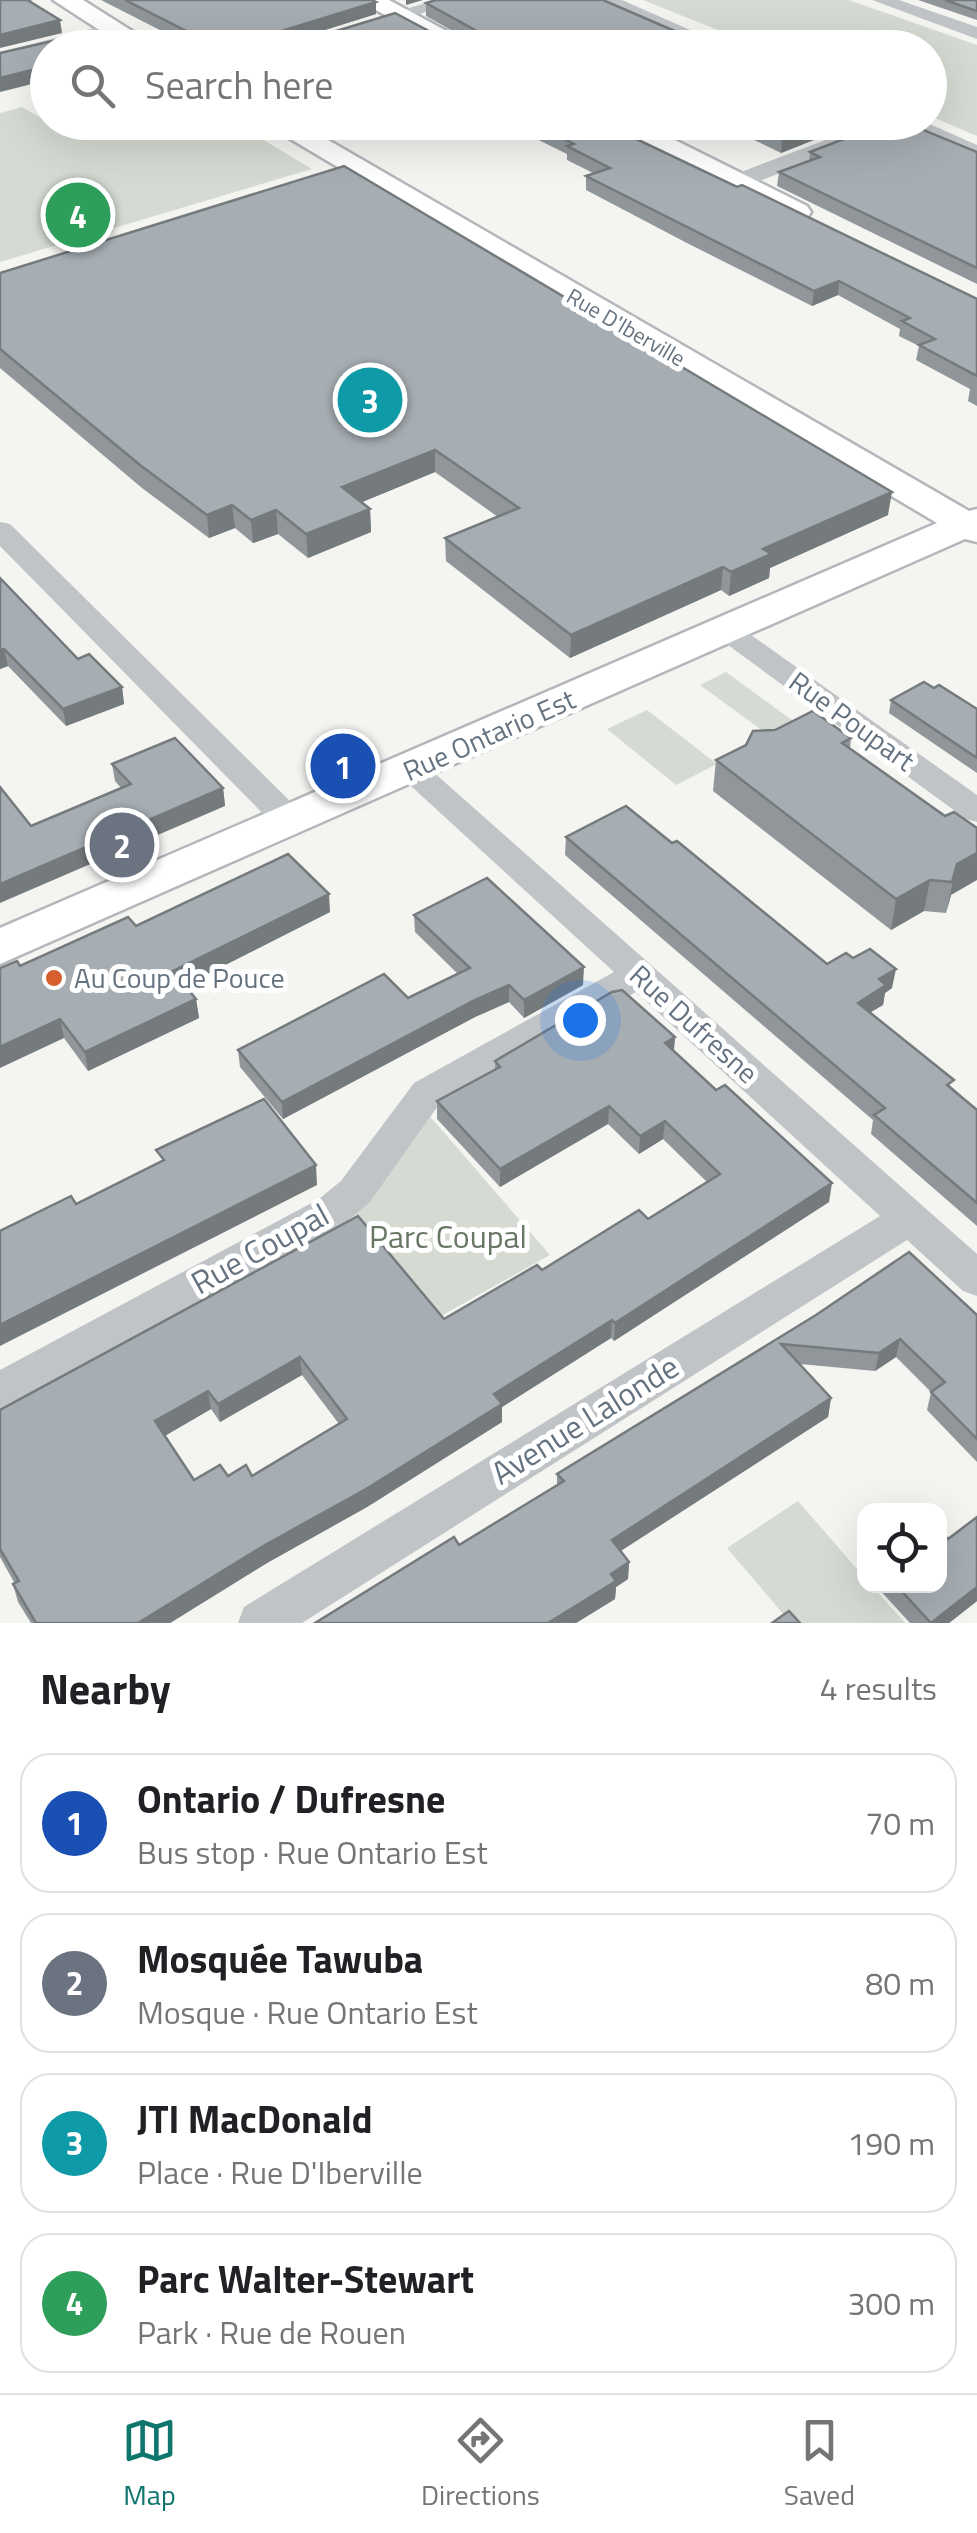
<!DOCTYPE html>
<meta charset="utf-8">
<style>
:root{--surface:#fff;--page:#f2f2f2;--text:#202124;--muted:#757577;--line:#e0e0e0;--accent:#0f766e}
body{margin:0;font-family:"Titillium Web",sans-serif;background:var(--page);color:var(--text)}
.controls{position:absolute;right:30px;bottom:30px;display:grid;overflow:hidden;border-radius:20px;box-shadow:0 10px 40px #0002}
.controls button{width:90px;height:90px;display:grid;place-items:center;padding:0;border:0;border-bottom:2px solid var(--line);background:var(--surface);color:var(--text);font:50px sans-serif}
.you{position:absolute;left:580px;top:1020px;width:35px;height:35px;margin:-25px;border:8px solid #fff;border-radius:50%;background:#1a73e8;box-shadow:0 0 0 15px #1a73e833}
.badge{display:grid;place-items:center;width:65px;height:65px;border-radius:50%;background:var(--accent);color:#fff;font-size:32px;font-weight:700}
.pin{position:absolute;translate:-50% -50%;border:5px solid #fff;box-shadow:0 2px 10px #0006}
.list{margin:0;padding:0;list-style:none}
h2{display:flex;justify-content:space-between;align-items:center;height:130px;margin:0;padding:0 40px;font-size:42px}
h2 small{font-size:32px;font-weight:400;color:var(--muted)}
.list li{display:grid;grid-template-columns:65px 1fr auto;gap:30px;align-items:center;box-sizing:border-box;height:140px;margin:0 20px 20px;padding:0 20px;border:2px solid var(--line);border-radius:30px}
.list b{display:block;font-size:38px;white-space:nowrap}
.list p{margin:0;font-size:32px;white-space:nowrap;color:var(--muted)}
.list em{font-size:32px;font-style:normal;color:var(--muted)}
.icon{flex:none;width:55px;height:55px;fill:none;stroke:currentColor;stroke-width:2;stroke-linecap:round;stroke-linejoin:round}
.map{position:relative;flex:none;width:977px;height:1623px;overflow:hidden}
.search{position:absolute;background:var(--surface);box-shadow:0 10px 40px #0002;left:30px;right:30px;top:30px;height:110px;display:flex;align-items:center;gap:25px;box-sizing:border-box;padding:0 35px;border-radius:55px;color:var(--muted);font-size:38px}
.sheet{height:770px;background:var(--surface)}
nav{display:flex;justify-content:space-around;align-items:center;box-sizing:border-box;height:140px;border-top:2px solid var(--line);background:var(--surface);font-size:28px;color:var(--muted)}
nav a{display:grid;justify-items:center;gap:5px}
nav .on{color:var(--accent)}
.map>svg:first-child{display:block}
.green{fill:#d5dbd2}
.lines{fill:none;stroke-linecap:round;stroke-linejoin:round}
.secondary-casing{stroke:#b3b7bb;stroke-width:5}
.minor{fill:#c0c4c7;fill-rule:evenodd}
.secondary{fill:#fff;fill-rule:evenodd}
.wall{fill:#90969a;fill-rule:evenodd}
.shaded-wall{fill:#757a7d}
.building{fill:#a7aeb3;stroke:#757a7d;stroke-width:2.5;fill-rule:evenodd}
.poi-dot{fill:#d65f30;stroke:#fff;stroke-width:4}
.labels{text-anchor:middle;stroke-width:10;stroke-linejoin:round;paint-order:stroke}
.far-street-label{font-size:22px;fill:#657380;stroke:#fff}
.street-label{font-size:28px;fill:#657380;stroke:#fff}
.poi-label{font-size:28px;fill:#657380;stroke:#fff;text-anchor:start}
.near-park-label{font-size:32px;fill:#677764;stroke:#fff}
.near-street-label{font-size:32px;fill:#657380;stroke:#fff}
</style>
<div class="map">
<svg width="977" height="1623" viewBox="0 0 977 1623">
<rect width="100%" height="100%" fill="#f4f4f1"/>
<!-- green -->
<g class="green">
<path d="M643 0H849L977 45V136L930 116V48L760 47Z"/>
<path d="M22 107 51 124 235 123 312 169 0 262V113Z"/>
<path d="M726 672 796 723 770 736 700 685Z"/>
<path d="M647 710 717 764 676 785 607 729Z"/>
<path d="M422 1107 550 1255 432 1321 340 1205Z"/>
<path d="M798 1501 864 1577V1586H872L905 1623H791L727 1548Z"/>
</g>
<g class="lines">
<defs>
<g id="secondary">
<path d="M53 0H83L159 48H127Z"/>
<path d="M358 0H389L478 48H444Z"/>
<path d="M262 122H297L969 511 977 509V542L965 539 0 964V928L937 523Z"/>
<path d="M602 122H639L807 206 811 212 807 218H785L606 128Z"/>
</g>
</defs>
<!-- secondary casing -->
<use href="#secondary" class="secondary-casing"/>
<!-- minor -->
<g class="minor">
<path d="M435 0H464L311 48H280Z"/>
<path d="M597 0H622L731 48H704Z"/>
<path d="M872 0H899L977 27V39Z"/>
<path d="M115 23 124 29 122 33 64 48H48V52L0 64V52Z"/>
<path d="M873 122H925L977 145V158L899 127 744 187H728L725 182 728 177Z"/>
<path d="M0 522 10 524 302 813 306 821 302 829 290 832 278 829 0 546Z"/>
<path d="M727 622 737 625 977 795V822L966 819 717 637 712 631 717 625Z"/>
<path d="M411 759 422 762 977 1254V1296L963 1291 907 1240 302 1623H238L244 1607 880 1216 636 992 440 1103 369 1203 347 1221 0 1410V1370L319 1199 341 1181 414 1083 614 972 400 776 395 769 400 762Z"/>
</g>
<!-- secondary -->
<use href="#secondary" class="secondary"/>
</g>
<!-- wall -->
<g class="wall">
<path d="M101 0H372L376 2V14L300 38 310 39H467L426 16V3L714 48H195Z"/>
<path d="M918 0H977V20Z"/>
<path d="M502 122H615L618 130 977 299V406L968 401 970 389 916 360 919 346 899 336 900 329 838 295 812 306 685 242 586 190V176L593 173 567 160V154Z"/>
<path d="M717 122H859L781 153Z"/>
<path d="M900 127 977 152V284L777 186 779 172 809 161 810 152Z"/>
<path d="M0 273 888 515 770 568 769 578 729 596 721 590 570 658 446 561 445 538 498 517 435 472 362 502 370 509 371 532 308 558 278 534 253 543 235 528 209 538 142 488 0 368Z"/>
<path d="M0 578 78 659 122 687 124 704 66 726 8 666 0 669Z"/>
<path d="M934 688 977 709V773L889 713 891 700Z"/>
<path d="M851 738 850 748 945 816 977 828 951 895 946 913 924 911 891 930 713 791 716 760Z"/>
<path d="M112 764 223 788 225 806 31 826 121 788 115 781Z"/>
<path d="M566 837 672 843 827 964 892 988 885 993 883 1005 870 1012 977 1110V1226L871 1134 873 1120 565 855Z"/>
<path d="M330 912 185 985 196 999 199 1018 88 1071 64 1038 20 966 136 926Z"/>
<path d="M414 915 583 985 524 1018 509 1002 475 1017 283 1119 240 1067 238 1050 408 998 458 974 415 932Z"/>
<path d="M675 1037 674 1051 829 1202 614 1341 611 1338 502 1407V1422L367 1507 267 1563 170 1623H31L18 1602 13 1584H15L0 1557V1410L444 1319 648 1219 707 1182 663 1139 639 1154 608 1124 500 1187 437 1119V1101L495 1070V1061ZM302 1375 339 1424 252 1476H228L194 1480 165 1436 211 1409 220 1422Z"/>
<path d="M816 1315H977V1462L927 1410 931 1392 896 1357 875 1371 800 1364 831 1398 828 1417 620 1551 629 1562 628 1579 616 1587 615 1599 576 1623H315L459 1545 557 1485V1474Z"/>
<path d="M977 1517V1601L949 1623H910L876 1586H940L948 1539Z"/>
</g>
<!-- shaded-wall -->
<g class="shaded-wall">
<path d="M406 0H423L406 5Z"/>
<path d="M376 2V14L279 44 275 36 278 32Z"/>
<path d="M60 20 62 33 0 48V35Z"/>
<path d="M48 66V80L0 92V78Z"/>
<path d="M827 122H859L781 153 782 139Z"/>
<path d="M839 281 838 295 812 306 814 291Z"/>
<path d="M435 450V472L343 510 342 487Z"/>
<path d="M892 492 888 515 770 568 769 578 729 596 731 572 763 549Z"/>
<path d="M232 505 235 528 209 538 207 515Z"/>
<path d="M370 509 371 532 308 558 306 534Z"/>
<path d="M276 510 278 534 253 543 251 520Z"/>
<path d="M723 567 721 590 570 658 571 635Z"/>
<path d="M4 649 8 666 0 669V650Z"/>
<path d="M122 687 124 704 66 726 63 709Z"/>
<path d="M223 788 225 806 0 903V884Z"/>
<path d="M977 853V880L951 895 946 913 957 864Z"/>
<path d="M930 880 924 911 891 930 896 899Z"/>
<path d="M329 894 330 912 176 990 173 971Z"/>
<path d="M584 967 583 985 524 1018V1000Z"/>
<path d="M896 969 892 988 885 993 883 1005 854 1022 858 1003 879 979Z"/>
<path d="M509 985V1002L475 1017 283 1119 282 1102 475 1000Z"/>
<path d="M196 999 199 1018 88 1071 85 1052Z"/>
<path d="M60 1019 64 1038 0 1068V1047Z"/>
<path d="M675 1037 673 1056 665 1043Z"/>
<path d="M609 1106 608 1124 500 1187V1169Z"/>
<path d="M665 1121 663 1139 639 1154 640 1136Z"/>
<path d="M316 1165 317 1185 0 1346V1325Z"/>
<path d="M832 1183 829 1202 614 1341 615 1323Z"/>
<path d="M612 1320 611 1338 502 1407V1422L367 1507 267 1563 170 1623H138L494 1394Z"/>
<path d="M900 1339 896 1357 875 1371 879 1353Z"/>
<path d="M300 1357 302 1375 220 1422 218 1404Z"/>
<path d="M208 1391 211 1409 159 1439 155 1421Z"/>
<path d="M831 1398 828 1417 610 1558 612 1540Z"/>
<path d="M629 1562 628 1579 616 1587 615 1599 576 1623H548L611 1574Z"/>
<path d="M977 1587V1601L949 1623H931Z"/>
</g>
<!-- building -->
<g class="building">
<path d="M0 0H30L29 1 60 20 0 35Z"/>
<path d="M125 0H372L376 2 278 32 275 36 310 39 395 13 444 39H478L482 34 426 3 436 0H603L714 48H220Z"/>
<path d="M945 0H977V11Z"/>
<path d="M83 34 107 48H48V66L0 78V53Z"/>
<path d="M530 122H615L618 124 611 127 737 187 742 185 977 299V376L919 345 935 339 902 321 910 318 839 281 814 291 586 176 610 168 567 146 574 144Z"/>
<path d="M747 122H827L782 139Z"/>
<path d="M888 122 900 127 909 124 977 152V268L779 172 820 157 810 152Z"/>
<path d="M344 166 892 492 763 549 771 554 731 572 723 567 571 635 445 538 519 508 435 450 342 487 370 509 306 534 276 510 251 520 232 505 207 515 140 465 0 349V273Z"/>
<path d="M0 578 78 659 89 654 122 687 63 709 4 649 0 650Z"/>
<path d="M924 682 934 688 939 685 977 709V758L891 700Z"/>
<path d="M813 711 851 738 842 743 945 816 954 812 977 828V853L957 864 952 882 930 880 896 899 716 760 746 745 753 731 775 730Z"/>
<path d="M175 738 223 788 0 884V787L31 826 131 784 112 764Z"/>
<path d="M626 806 672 843 677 841 827 964 846 953 853 958 870 949 896 969 879 979 886 985 858 1003 954 1080 947 1085 977 1110V1203L874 1115 885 1108 566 837Z"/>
<path d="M288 854 329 894 173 971 196 999 85 1052 60 1019 0 1047V968L17 961 20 966 128 917 136 926Z"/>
<path d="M487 878 584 967 524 1000 509 985 475 1000 282 1102 238 1050 384 974 408 998 470 968 414 915Z"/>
<path d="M622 990 675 1037 665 1043 716 1090 725 1085 832 1183 615 1323 612 1320 494 1394 502 1404 366 1489 265 1545 138 1623H36L13 1584 19 1581 0 1549V1410L358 1216 444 1319 537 1265 542 1270 639 1210 648 1219 720 1174 665 1121 640 1136 609 1106 500 1169 437 1101 500 1067 495 1061 612 992ZM300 1357 347 1419 252 1476 246 1465 228 1476 220 1465 194 1480 155 1421 208 1391 218 1404Z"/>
<path d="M264 1099 316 1165 0 1325V1231L71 1196 76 1204 164 1160 156 1150Z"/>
<path d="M909 1252 977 1315V1439L931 1392 945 1382 900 1339 879 1353 781 1344 831 1398 612 1540 629 1562 611 1574 616 1581 548 1623H315L454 1537 459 1545 564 1481 557 1474 816 1315Z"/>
<path d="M977 1517V1587L931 1623 897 1586H940V1531L948 1539Z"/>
<path d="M789 1611 800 1623H772Z"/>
</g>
<!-- markers -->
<circle class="poi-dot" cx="54" cy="978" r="10"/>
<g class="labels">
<!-- far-street labels -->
<g class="far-street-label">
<text transform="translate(626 327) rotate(30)" y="8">Rue D'Iberville</text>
</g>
<!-- street labels -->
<g class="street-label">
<text transform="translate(852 721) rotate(36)" y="10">Rue Poupart</text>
<text transform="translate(489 735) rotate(-24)" y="10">Rue Ontario Est</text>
<text transform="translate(694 1024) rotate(42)" y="10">Rue Dufresne</text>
</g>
<!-- poi labels -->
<g class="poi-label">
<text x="74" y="988">Au Coup de Pouce</text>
</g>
<!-- near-park labels -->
<g class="near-park-label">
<text x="448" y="1248">Parc Coupal</text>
</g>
<!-- near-street labels -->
<g class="near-street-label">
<text transform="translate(260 1249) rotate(-29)" y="11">Rue Coupal</text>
<text transform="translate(585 1420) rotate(-32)" y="11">Avenue Lalonde</text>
</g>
</g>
</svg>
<div class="controls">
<button><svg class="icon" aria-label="locate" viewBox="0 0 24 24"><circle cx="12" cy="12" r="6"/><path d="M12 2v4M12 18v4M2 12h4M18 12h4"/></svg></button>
</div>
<div class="you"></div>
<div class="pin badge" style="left:343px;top:766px;background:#1a4fb4">1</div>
<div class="pin badge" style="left:122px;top:845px;background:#6b7280">2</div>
<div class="pin badge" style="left:370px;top:400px;background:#0f9aa8">3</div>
<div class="pin badge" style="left:78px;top:215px;background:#2e9e5b">4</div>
<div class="search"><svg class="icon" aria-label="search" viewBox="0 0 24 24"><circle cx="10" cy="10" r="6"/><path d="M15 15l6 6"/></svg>Search here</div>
</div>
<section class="sheet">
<h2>Nearby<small>4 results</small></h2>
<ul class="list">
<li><span class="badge" style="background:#1a4fb4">1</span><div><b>Ontario / Dufresne</b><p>Bus stop · Rue Ontario Est</p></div><em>70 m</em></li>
<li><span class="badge" style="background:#6b7280">2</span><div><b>Mosquée Tawuba</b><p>Mosque · Rue Ontario Est</p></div><em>80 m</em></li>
<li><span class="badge" style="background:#0f9aa8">3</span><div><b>JTI MacDonald</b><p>Place · Rue D'Iberville</p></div><em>190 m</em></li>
<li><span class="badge" style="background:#2e9e5b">4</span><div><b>Parc Walter-Stewart</b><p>Park · Rue de Rouen</p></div><em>300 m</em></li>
</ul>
</section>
<nav>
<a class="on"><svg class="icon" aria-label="map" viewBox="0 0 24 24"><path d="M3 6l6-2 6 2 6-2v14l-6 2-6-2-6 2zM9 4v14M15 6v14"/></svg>Map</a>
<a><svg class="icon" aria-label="directions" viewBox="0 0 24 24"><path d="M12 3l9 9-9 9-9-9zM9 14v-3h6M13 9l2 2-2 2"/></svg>Directions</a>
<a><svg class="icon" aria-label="saved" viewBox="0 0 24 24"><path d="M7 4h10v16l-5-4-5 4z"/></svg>Saved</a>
</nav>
